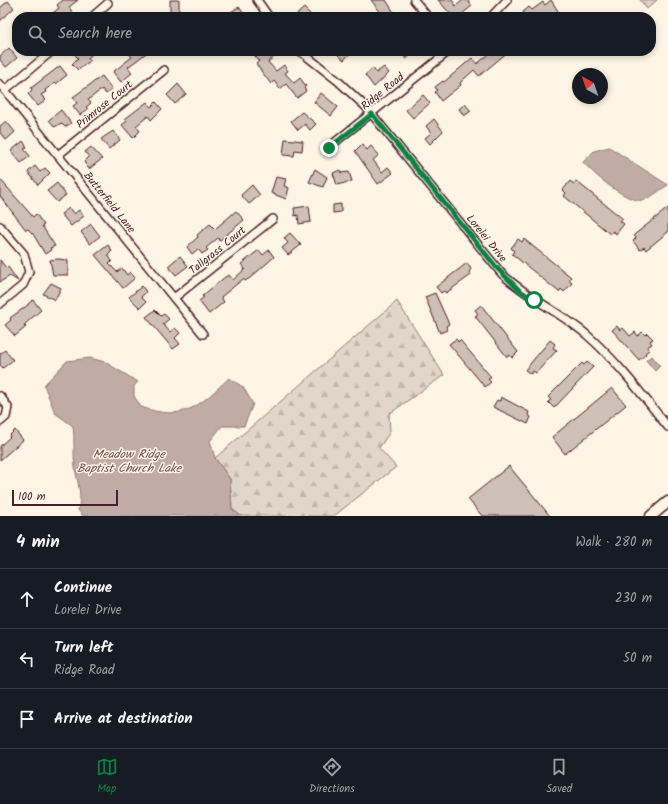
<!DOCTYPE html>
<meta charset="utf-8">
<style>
:root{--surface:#171b24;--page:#242831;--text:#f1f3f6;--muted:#9ea1a6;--line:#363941;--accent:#0b8043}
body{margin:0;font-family:Kalam,sans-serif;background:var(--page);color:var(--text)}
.compass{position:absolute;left:572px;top:68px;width:36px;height:36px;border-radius:50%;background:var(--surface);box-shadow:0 2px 6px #0003;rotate:320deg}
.scale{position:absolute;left:12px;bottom:10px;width:106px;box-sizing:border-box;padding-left:4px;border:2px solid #4a1f2b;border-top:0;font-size:11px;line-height:14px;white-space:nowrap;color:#4a1f2b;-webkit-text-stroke:3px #fcf5e5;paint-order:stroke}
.stop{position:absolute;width:12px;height:12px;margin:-9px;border:3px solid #0b8043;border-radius:50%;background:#fff}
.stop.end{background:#0b8043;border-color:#fff;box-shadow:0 1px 4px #0008}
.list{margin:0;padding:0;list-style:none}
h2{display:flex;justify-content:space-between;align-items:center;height:52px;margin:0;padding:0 16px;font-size:17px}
h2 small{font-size:13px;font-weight:400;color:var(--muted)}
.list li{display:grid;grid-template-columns:26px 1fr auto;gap:12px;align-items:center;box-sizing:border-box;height:60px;padding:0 16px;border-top:1px solid var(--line)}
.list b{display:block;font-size:15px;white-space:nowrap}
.list p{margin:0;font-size:13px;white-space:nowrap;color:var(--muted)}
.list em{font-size:13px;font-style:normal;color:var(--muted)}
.icon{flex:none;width:22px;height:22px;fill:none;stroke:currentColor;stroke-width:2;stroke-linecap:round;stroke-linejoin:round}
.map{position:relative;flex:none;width:668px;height:516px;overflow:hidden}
.search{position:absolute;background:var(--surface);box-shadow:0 2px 6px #0003;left:12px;right:12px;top:12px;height:44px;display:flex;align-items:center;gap:10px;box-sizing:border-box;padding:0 14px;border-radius:16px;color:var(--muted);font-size:15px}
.sheet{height:232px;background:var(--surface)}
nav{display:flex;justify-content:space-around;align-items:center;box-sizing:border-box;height:56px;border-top:1px solid var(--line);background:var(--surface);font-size:11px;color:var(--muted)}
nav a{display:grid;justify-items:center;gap:2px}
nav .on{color:var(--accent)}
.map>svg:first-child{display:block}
.forest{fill:url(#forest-firs);stroke:#967a7a}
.cemetery{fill:url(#cemetery-stones);stroke:#967a7a}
.water{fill:#c0aca5;stroke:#917474}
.building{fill:#cfc0b7;stroke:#4a1f2b}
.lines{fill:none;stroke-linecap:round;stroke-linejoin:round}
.street-casing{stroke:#4a1f2b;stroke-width:10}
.primary-casing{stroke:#4a1f2b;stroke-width:13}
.street{stroke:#fcf5e5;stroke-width:7}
.primary{stroke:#fcf5e5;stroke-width:10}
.route{stroke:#0b8043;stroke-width:5}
.labels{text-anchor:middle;stroke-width:3;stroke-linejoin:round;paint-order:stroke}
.street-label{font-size:11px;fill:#4a1f2b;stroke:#fcf5e5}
.water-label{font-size:12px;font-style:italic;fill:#6d4950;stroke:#fcf5e5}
</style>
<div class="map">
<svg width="668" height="516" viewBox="0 0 668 516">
<defs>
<pattern id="forest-firs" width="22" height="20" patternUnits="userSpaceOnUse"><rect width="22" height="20" fill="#e2d5ca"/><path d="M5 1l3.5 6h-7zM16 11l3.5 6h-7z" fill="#c3b6ae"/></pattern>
<pattern id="cemetery-stones" width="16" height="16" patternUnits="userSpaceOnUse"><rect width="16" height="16" fill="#e2d5ca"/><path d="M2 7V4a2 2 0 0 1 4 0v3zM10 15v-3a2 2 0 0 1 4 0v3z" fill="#c3b6ae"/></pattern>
</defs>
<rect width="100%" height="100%" fill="#fcf5e5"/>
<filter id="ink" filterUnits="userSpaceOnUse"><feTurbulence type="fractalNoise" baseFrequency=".025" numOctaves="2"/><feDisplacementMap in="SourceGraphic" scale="8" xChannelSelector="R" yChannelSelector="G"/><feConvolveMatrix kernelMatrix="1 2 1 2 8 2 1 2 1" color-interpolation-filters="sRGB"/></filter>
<g filter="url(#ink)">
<!-- forest -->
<path class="forest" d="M397 301 444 375 389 414 390 432 379 448 396 467 334 516H241L232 509 230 479 215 458Z"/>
<!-- cemetery -->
<path class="cemetery" d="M640 0H657L647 9Z"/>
<!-- water -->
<g class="water">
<path d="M609 147 668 185C661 189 652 197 644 200 628 204 593 174 583 162L594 151Z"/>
<path d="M652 356 660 366 655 371 646 360Z"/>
<path d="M90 358 105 362 138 382 134 386V396L141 407C184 422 198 407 229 378L243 387 253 404 244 426H222L210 441 215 458 230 479 232 509 241 516H83L78 510C83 494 77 483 75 467 73 453 75 440 73 426L55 413 44 385 67 361Z"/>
</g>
<!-- building -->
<g class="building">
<path d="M63 0H78L69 7 73 13 68 17H48L59 8 57 5Z"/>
<path d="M170 0H179V17H172L170 15Z"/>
<path d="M371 0H386L397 17H384Z"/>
<path d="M438 0H452L456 6 463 0H467L472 6 458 17H453Z"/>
<path d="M551 0 558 11 551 17H544L542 14 538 17H521L524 14 523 12 529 7 532 10 543 2 545 5Z"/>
<path d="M8 1 14 8 0 21V8Z"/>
<path d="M239 7 246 17H231L229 13Z"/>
<path d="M304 8 313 17H294Z"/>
<path d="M9 48 17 58 6 67 0 60V56Z"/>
<path d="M77 51H95L88 58 90 61 78 70 72 64 78 58 74 54Z"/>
<path d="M127 51H149L128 67 132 73 121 82 113 72 132 57Z"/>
<path d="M251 51H269L274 57 268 62 276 71 284 65 288 71 285 73 294 83 300 78 306 86 304 88 306 91 297 98 286 84 280 89 274 81 271 84 256 64 259 61Z"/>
<path d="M342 51H352L344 60 338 55Z"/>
<path d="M399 51H416L406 59Z"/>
<path d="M487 51H509L479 76 474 70 464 79 460 83 461 85 441 101 435 92 437 90 435 87 443 81 444 82 472 58 477 64 489 54Z"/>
<path d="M60 66 67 75 56 84 55 83 45 90 46 92 41 95 46 100 38 106 28 94 32 90 31 88Z"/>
<path d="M384 67 389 73 374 87 365 75 373 68 376 73Z"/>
<path d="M102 76 112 89 106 94 102 89 88 100 91 103 86 107 88 109 80 115 73 106 77 103 73 97Z"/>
<path d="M178 84 186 94 175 104 167 95Z"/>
<path d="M321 93 338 107 331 116 314 102Z"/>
<path d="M423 95 430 103 413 118 406 110Z"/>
<path d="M147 102 151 107 156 102 162 109 151 120 148 116 136 126 140 131 133 138 122 125 127 121 125 119Z"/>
<path d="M465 104 471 111 464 116 459 109Z"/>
<path d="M61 110 71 123 65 127 61 123 55 127 49 120Z"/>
<path d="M302 112 316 124 310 130 305 124 298 130 291 121Z"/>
<path d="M434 119 443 131 430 144 425 138 431 133 426 126Z"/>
<path d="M6 121 15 132 6 140 0 133V126Z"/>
<path d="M113 131 120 140 109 149 101 139Z"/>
<path d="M285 139 303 141 302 151 295 150 294 156 283 155Z"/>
<path d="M23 141 27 147 24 149 30 156 21 163 11 151Z"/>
<path d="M362 144 367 150 371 146 379 155 373 160 382 172 388 167 393 173 378 184 355 151Z"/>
<path d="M91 147 102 159 89 169 84 162 89 157 85 152Z"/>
<path d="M35 166 40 172 45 168 50 173 38 185 28 172Z"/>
<path d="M315 169 327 177 323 187 309 182Z"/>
<path d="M340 170 341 173 349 172 352 181 337 185 333 173Z"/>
<path d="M276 177 286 179 284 186 289 188 286 199 271 193Z"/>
<path d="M0 179 33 217 36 214 44 225 42 226 55 246 50 248 51 250 45 254 33 234 28 229 26 230 0 196Z"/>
<path d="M570 181 574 184 576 181 623 219 620 221 624 224 616 234 613 231 610 234 564 196 566 193 563 190Z"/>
<path d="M57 183 66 195 57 202 47 191Z"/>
<path d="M252 185 260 195 249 204 241 195Z"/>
<path d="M341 204V212L333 213V205Z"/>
<path d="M309 206 311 222 299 224 298 215 295 216 294 208Z"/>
<path d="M69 208 74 214 79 210 84 216 71 226 61 214Z"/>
<path d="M668 208V232L646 250 644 247 640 250 633 241 636 238 634 235Z"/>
<path d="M236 211 244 220 219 241 218 238 206 248 208 250 202 254 198 249 192 254 187 247 198 237 197 235 210 224 215 229Z"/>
<path d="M91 224 100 236 90 244 81 232Z"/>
<path d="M290 233 301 245 288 255 282 248 288 243 284 238Z"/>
<path d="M518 239 522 242 524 239 571 277 569 280 572 283 564 292 561 289 559 292 512 254 514 251 511 248Z"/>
<path d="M108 245 112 251 108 255 112 261 109 264 117 272 122 268 127 275 130 272 135 278 123 288 95 255Z"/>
<path d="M259 250 263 255 269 250 274 257 250 278 245 281 243 279 221 297 224 302 209 314 199 301 204 297 202 296 225 277 229 275 233 280 245 269 241 264Z"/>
<path d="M180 256 188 266 176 275 168 266Z"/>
<path d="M58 259 68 260V275H53L50 260Z"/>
<path d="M0 260 6 268 8 267 18 281 10 276 0 282Z"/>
<path d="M467 263 471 269 469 272 471 275 446 293 444 291 441 293 436 287Z"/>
<path d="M51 283 61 288 55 300 43 294Z"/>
<path d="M142 286 146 292 141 297 146 302 140 308 129 297Z"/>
<path d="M435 293 449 324 446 326 447 330 440 333 425 297Z"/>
<path d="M33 300 41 310 24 325 26 327 15 336 5 325 11 320 10 318 28 305V304Z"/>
<path d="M481 305 518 352 512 358 510 355 507 357 475 316 478 314 475 310Z"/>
<path d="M155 310 161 316 164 314 169 319 163 324 170 332 175 328 180 333 175 338 180 344 173 349 146 317Z"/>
<path d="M617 326 620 330 623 328 630 336 635 332 638 336 642 332 645 335 647 333 653 339 650 341 652 344 647 347 649 350 645 353 646 354 639 360 612 330Z"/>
<path d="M456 339 458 342 460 340 491 377 488 379 491 382 485 387 449 344Z"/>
<path d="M550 340 555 344 553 348 557 350 536 373 533 371 531 374 525 370Z"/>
<path d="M5 350 13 360 3 368 0 365V354Z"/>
<path d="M587 362 593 367 554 408 548 402 551 400 548 397 582 363 584 365Z"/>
<path d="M612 388 626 405 565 454 552 437Z"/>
<path d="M501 397 529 412 528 415 531 417 528 424 493 407 497 400 500 401Z"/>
<path d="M15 430 23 440 0 460V446L10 437 9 436Z"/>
<path d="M509 466 550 516H482L468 499Z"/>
</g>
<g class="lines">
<defs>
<g id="street">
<path d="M257 0 269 17"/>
<path d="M414 0 428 17"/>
<path d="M92 17 108 3"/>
<path d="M491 17 507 0"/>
<path d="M300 51 338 81 366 107 502 274C529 299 560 312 587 335 617 361 643 396 668 427"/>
<path d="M0 84 203 334"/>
<path d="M5 90 52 51"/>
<path d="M329 147 449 51"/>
<path d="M58 155 164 70"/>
<path d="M0 226 24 254 29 272 23 285 0 304"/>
<path d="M174 298 273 219"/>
<path d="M0 396 8 407 6 417 0 422"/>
</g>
<path id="primary" d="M651 516 668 502"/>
</defs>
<!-- street casing -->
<use href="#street" class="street-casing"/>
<!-- primary casing -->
<use href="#primary" class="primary-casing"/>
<!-- street -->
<use href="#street" class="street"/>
<!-- primary -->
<use href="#primary" class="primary"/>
</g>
</g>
<g class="lines" filter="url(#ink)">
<!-- route -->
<path class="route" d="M329 148 372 114 497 268 519 290 534 300"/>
</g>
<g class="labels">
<!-- street labels -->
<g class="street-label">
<text transform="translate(382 91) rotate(-39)" y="4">Ridge Road</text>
<text transform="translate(104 104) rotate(-39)" y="4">Primrose Court</text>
<text transform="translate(110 202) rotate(51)" y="4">Butterfield Lane</text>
<text transform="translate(487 238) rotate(51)" y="4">Lorelei Drive</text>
<text transform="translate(217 250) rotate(-39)" y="4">Tallgrass Court</text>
</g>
<!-- water labels -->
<g class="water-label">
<text x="129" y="458">Meadow Ridge<tspan x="129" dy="14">Baptist Church Lake</tspan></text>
</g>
</g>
</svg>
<svg class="compass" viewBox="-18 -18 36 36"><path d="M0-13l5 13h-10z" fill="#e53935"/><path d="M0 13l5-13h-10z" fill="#9ea1a6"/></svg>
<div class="scale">100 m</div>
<div class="stop" style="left:534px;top:300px"></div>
<div class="stop end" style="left:329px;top:148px"></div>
<div class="search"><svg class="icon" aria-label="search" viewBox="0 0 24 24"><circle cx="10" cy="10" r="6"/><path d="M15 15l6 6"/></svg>Search here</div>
</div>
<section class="sheet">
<h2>4 min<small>Walk · 280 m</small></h2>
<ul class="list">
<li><svg class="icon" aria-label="ahead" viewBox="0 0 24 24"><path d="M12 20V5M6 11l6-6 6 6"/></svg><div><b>Continue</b><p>Lorelei Drive</p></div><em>230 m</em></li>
<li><svg class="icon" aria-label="left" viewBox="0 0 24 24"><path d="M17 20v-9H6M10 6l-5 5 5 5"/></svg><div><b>Turn left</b><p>Ridge Road</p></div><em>50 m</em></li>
<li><svg class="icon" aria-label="arrive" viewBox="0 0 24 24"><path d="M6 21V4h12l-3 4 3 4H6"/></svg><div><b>Arrive at destination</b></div></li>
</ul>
</section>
<nav>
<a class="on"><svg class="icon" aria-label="map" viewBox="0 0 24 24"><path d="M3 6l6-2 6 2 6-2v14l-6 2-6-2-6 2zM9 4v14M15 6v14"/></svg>Map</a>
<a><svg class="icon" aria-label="directions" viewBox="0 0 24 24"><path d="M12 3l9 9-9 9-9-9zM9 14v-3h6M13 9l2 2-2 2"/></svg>Directions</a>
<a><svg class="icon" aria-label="saved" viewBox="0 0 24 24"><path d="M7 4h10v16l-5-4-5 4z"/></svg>Saved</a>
</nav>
